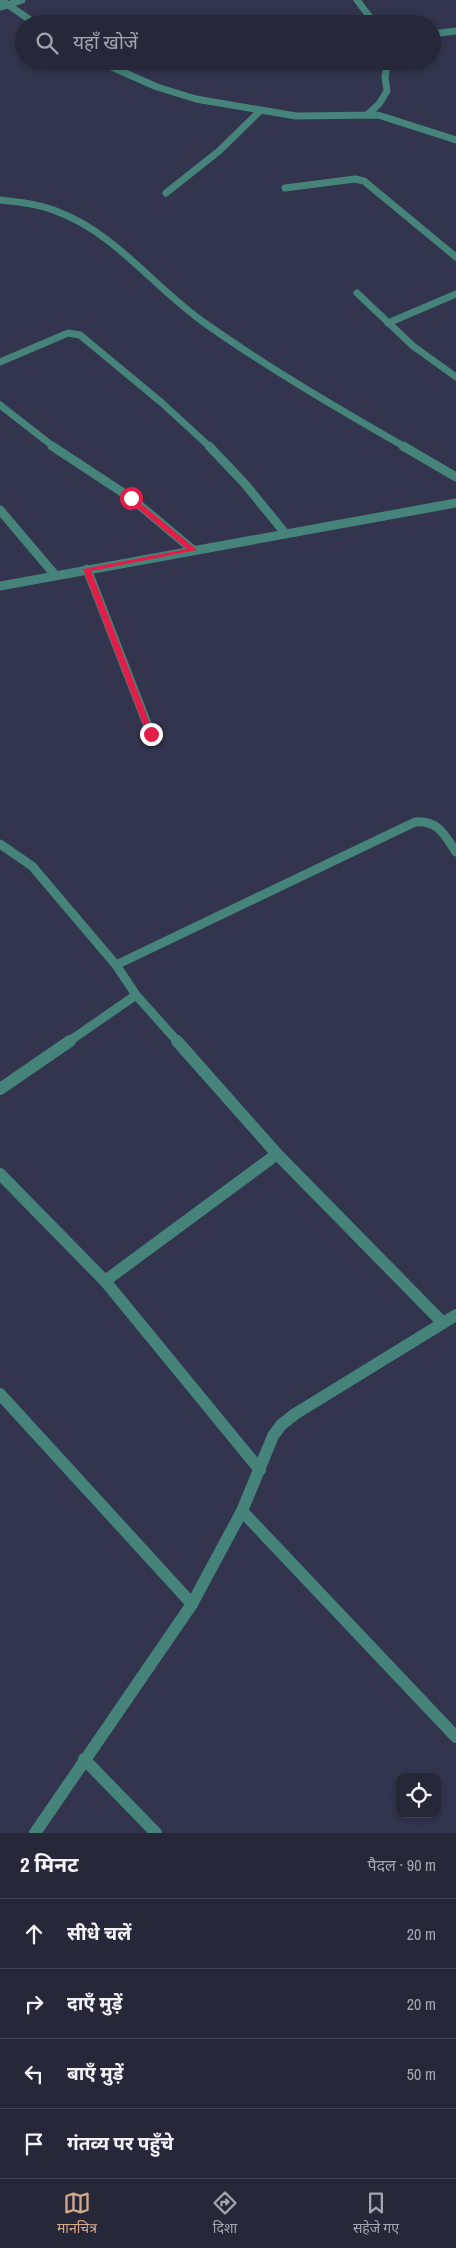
<!DOCTYPE html>
<html lang="hi">
<meta charset="utf-8">
<style>
:root{--surface:#26283a;--page:#323445;--text:#f1f3f6;--muted:#a4a6af;--line:#424454;--accent:#d6ab8b}
body{margin:0;font-family:"Archivo Narrow","Noto Sans Devanagari",sans-serif;background:var(--page);color:var(--text)}
.controls{position:absolute;right:15px;bottom:15px;display:grid;overflow:hidden;border-radius:10px;box-shadow:0 2px 8px #0003}
.controls button{width:45px;height:45px;display:grid;place-items:center;padding:0;border:0;border-bottom:1px solid var(--line);background:var(--surface);color:var(--text);font:25px sans-serif}
.stop{position:absolute;width:15px;height:15px;margin:-11px;border:4px solid #e11d48;border-radius:50%;background:#fff}
.stop.end{background:#e11d48;border-color:#fff;box-shadow:0 1px 5px #0008}
.list{margin:0;padding:0;list-style:none}
h2{display:flex;justify-content:space-between;align-items:center;height:65px;margin:0;padding:0 20px;font-size:21px}
h2 small{font-size:16px;font-weight:400;color:var(--muted)}
.list li{display:grid;grid-template-columns:32px 1fr auto;gap:15px;align-items:center;box-sizing:border-box;height:70px;padding:0 20px;border-top:1px solid var(--line)}
.list b{display:block;font-size:19px;white-space:nowrap}
.list em{font-size:16px;font-style:normal;color:var(--muted)}
.icon{flex:none;width:28px;height:28px;fill:none;stroke:currentColor;stroke-width:2;stroke-linecap:round;stroke-linejoin:round}
.map{position:relative;flex:none;width:456px;height:1833px;overflow:hidden}
.search{position:absolute;background:var(--surface);box-shadow:0 2px 8px #0003;left:15px;right:15px;top:15px;height:55px;display:flex;align-items:center;gap:12px;box-sizing:border-box;padding:0 18px;border-radius:28px;color:var(--muted);font-size:19px}
.sheet{height:345px;background:var(--surface)}
nav{display:flex;justify-content:space-around;align-items:center;box-sizing:border-box;height:70px;border-top:1px solid var(--line);background:var(--surface);font-size:14px;color:var(--muted)}
nav a{display:grid;justify-items:center;gap:2px}
nav .on{color:var(--accent)}
.map>svg:first-child{display:block}
.lines{fill:none;stroke-linecap:round;stroke-linejoin:round}
.street-far2{stroke:#45837b;stroke-width:7}
.street-far1{stroke:#45837b;stroke-width:9}
.street{stroke:#45837b;stroke-width:12}
.route{fill:#e11d48}
</style>
<div class="map">
<svg width="456" height="1833" viewBox="0 0 456 1833">
<rect width="100%" height="100%" fill="#32354d"/>
<g class="lines">
<!-- street-far2 -->
<g class="street-far2">
<path d="M1 0 36 24"/>
<path d="M357 0 375 24"/>
<path d="M1 7 22 0"/>
<path d="M432 34 456 31"/>
<path d="M98 61 157 87 196 99 296 116 378 115 456 140"/>
<path d="M368 114 379 104 387 91 385 77 388 61"/>
<path d="M285 188 355 179 364 181 456 257"/>
<path d="M166 193 219 151 259 112"/>
<path d="M0 200C19 202 38 204 56 211 116 233 154 288 206 324 270 369 337 408 405 447"/>
<path d="M357 293 413 346 456 377"/>
<path d="M388 323 456 294"/>
<path d="M0 362 68 333 80 335 162 403 210 447"/>
<path d="M0 405 54 447"/>
</g>
<!-- street-far1 -->
<g class="street-far1">
<path d="M52 446 131 498 193 550"/>
<path d="M209 446 245 484 285 533"/>
<path d="M403 446 456 477"/>
<path d="M0 510 55 575"/>
<path d="M87 569 151 734"/>
<path d="M0 586 456 503"/>
<path d="M0 844 32 866 116 965 136 995 178 1042"/>
<path d="M116 965 415 822C438 820 445 835 456 852"/>
<path d="M68 1042 136 995"/>
</g>
<!-- street -->
<g class="street">
<path d="M177 1041 277 1154 443 1323"/>
<path d="M0 1089 70 1041"/>
<path d="M0 1174 105 1281 260 1470"/>
<path d="M105 1281 277 1154"/>
<path d="M0 1394 192 1604"/>
<path d="M242 1511 456 1737"/>
<path d="M84 1759 156 1833"/>
<path d="M35 1833 192 1604 242 1511 273 1436 281 1425 295 1414 456 1315"/>
</g>
</g>
<!-- route -->
<path class="route" d="M128 497H133L197 550 91 571 154 734 151 737 147 734 83 569 187 549 128 500Z"/>
</svg>
<div class="controls">
<button><svg class="icon" aria-label="locate" viewBox="0 0 24 24"><circle cx="12" cy="12" r="6"/><path d="M12 2v4M12 18v4M2 12h4M18 12h4"/></svg></button>
</div>
<div class="stop" style="left:131px;top:498px"></div>
<div class="stop end" style="left:151px;top:734px"></div>
<div class="search"><svg class="icon" aria-label="search" viewBox="0 0 24 24"><circle cx="10" cy="10" r="6"/><path d="M15 15l6 6"/></svg>यहाँ खोजें</div>
</div>
<section class="sheet">
<h2>2 मिनट<small>पैदल · 90 m</small></h2>
<ul class="list">
<li><svg class="icon" aria-label="ahead" viewBox="0 0 24 24"><path d="M12 20V5M6 11l6-6 6 6"/></svg><div><b>सीधे चलें</b></div><em>20 m</em></li>
<li><svg class="icon" aria-label="right" viewBox="0 0 24 24"><path d="M7 20v-9h11M14 6l5 5-5 5"/></svg><div><b>दाएँ मुड़ें</b></div><em>20 m</em></li>
<li><svg class="icon" aria-label="left" viewBox="0 0 24 24"><path d="M17 20v-9H6M10 6l-5 5 5 5"/></svg><div><b>बाएँ मुड़ें</b></div><em>50 m</em></li>
<li><svg class="icon" aria-label="arrive" viewBox="0 0 24 24"><path d="M6 21V4h12l-3 4 3 4H6"/></svg><div><b>गंतव्य पर पहुँचे</b></div></li>
</ul>
</section>
<nav>
<a class="on"><svg class="icon" aria-label="map" viewBox="0 0 24 24"><path d="M3 6l6-2 6 2 6-2v14l-6 2-6-2-6 2zM9 4v14M15 6v14"/></svg>मानचित्र</a>
<a><svg class="icon" aria-label="directions" viewBox="0 0 24 24"><path d="M12 3l9 9-9 9-9-9zM9 14v-3h6M13 9l2 2-2 2"/></svg>दिशा</a>
<a><svg class="icon" aria-label="saved" viewBox="0 0 24 24"><path d="M7 4h10v16l-5-4-5 4z"/></svg>सहेजे गए</a>
</nav>
